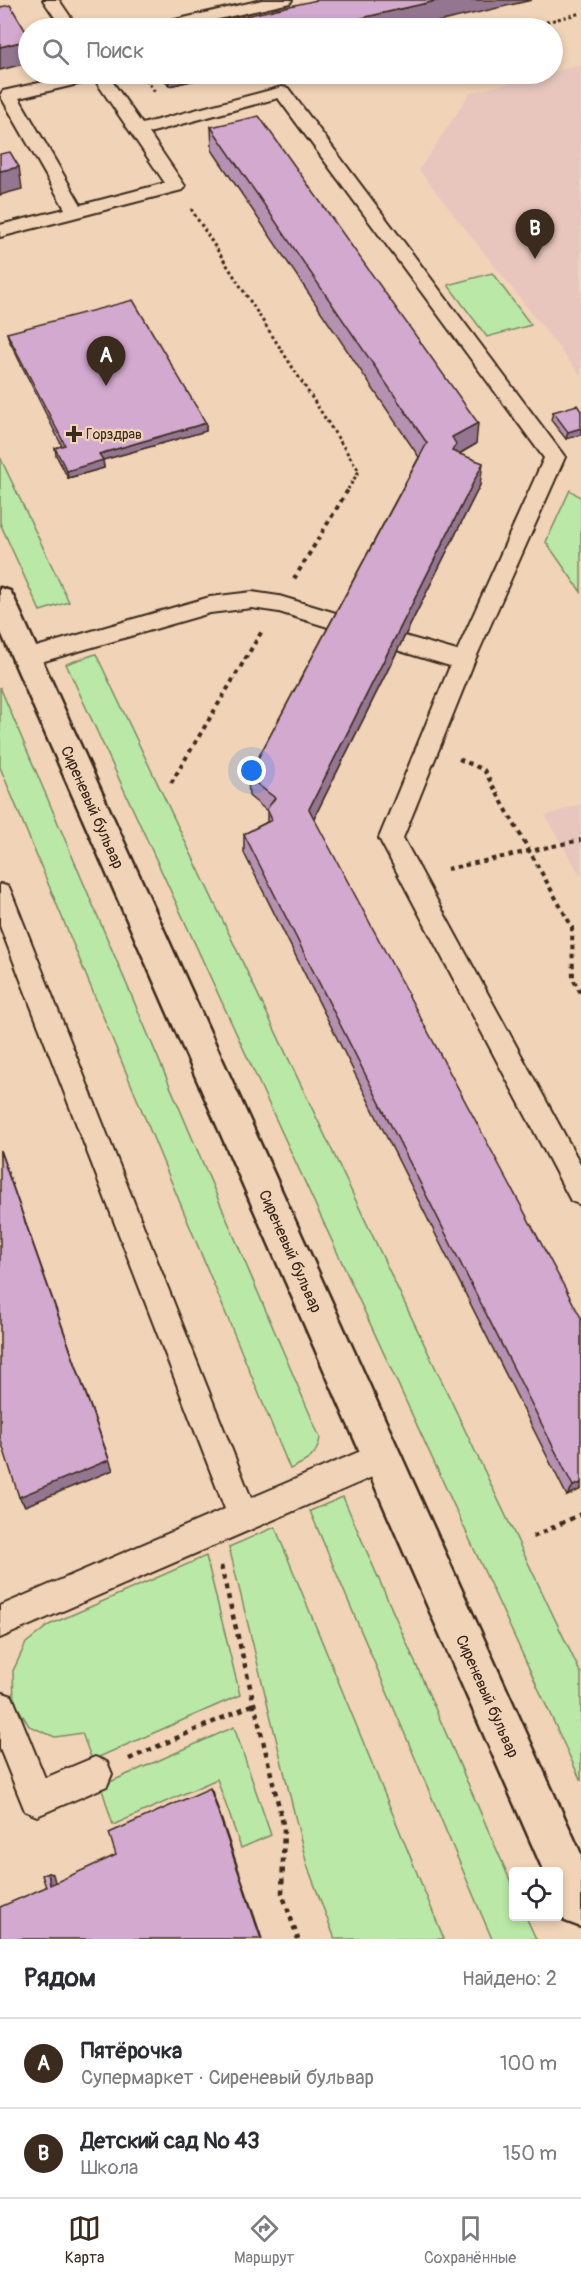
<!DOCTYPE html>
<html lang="ru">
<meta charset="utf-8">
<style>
:root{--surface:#fff;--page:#f2f2f3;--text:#2b2b33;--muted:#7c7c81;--line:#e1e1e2;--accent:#3b2a1e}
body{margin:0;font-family:Pangolin,sans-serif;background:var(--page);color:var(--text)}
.controls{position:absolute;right:18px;bottom:18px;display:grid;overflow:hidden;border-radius:6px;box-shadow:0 3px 9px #0003}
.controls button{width:54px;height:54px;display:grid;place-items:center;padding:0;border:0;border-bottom:2px solid var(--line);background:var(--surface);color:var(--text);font:30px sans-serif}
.you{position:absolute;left:252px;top:771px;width:21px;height:21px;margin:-15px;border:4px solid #fff;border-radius:50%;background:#1a73e8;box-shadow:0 0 0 9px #1a73e833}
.badge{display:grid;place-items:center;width:39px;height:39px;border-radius:50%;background:var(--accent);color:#fff;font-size:20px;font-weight:700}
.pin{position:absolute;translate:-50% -50px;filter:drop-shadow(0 2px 3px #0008)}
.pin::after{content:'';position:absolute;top:32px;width:21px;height:18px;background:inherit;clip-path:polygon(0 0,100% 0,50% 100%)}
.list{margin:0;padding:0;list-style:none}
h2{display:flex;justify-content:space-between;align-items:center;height:78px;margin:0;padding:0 24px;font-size:26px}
h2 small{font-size:20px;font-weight:400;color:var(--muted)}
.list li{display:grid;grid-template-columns:39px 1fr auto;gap:18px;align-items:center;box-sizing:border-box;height:90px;padding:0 24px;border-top:2px solid var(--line)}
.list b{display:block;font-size:22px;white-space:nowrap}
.list p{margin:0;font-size:20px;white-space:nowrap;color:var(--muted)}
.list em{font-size:20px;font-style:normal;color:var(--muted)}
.icon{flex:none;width:33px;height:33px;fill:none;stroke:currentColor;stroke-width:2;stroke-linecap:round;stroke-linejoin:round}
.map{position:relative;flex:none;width:581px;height:1939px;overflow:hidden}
.search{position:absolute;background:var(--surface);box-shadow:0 3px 9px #0003;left:18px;right:18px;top:18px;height:66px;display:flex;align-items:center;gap:15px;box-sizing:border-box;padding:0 21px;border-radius:33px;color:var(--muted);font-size:22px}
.sheet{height:258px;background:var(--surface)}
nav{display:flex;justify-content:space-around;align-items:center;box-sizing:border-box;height:84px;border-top:2px solid var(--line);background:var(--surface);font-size:16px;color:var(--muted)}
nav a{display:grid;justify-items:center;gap:3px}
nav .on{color:var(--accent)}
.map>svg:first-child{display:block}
.built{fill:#e8c6be}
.green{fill:#bae9a7;stroke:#7a8a62;stroke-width:1.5}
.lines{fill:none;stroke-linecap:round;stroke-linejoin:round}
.lane-casing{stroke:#3b2a1e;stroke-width:4}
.street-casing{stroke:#3b2a1e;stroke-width:5}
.path-far2{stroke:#3b2a1e;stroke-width:3;stroke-dasharray:3 3;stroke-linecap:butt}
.path-far1{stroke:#3b2a1e;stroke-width:4;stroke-dasharray:4.5 4.5;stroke-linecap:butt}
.path{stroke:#3b2a1e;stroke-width:4.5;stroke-dasharray:5 5;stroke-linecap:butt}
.lane{fill:#f1d3b7;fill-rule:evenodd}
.street{fill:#f1d3b7;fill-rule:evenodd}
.wall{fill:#b591b2;stroke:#3b2a1e;stroke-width:1.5}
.shaded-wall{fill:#947691;stroke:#3b2a1e;stroke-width:1.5}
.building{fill:#d3a9cf;stroke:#3b2a1e;stroke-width:1.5}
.poi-dot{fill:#3b2a1e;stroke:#f1d3b7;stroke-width:2}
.labels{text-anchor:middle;stroke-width:4.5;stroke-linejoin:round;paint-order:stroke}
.far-poi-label{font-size:14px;fill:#3b2a1e;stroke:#f1d3b7;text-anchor:start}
.street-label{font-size:16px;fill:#3b2a1e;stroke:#f1d3b7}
</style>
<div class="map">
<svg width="581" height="1939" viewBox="0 0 581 1939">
<rect width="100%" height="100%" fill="#f1d3b7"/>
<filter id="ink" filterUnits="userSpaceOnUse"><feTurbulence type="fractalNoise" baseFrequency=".0167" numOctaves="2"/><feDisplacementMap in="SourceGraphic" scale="12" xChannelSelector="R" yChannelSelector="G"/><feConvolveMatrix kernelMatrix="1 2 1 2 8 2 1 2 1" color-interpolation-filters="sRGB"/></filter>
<g filter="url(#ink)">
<!-- built -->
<g class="built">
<path d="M581 65V376L419 170 470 93Z"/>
<path d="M581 804V876L545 816Z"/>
</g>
<!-- green -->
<g class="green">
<path d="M492 273 531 325 487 337 448 285Z"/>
<path d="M0 457 69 602 40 611 0 523Z"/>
<path d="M570 490 581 498V592L546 542Z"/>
<path d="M96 654 581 1674V1781L66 664Z"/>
<path d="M0 687 320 1438C317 1457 307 1461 290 1469L0 767Z"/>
<path d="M343 1497 513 1887 514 1916 526 1917 536 1939H492L310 1511Z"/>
<path d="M275 1527 444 1939H335L307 1865 229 1547Z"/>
<path d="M206 1556 240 1695 92 1760 82 1733 55 1737 29 1726 14 1701 13 1671 26 1643 49 1625Z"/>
<path d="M234 1727 271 1835 241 1848 217 1779 113 1825 101 1786Z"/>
</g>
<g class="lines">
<defs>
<g id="lane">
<path d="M43 0H59L78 28H62Z"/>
<path d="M262 0H292L290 3 179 28H151L153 25Z"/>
<path d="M79 74H107L142 124 282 87 288 88 565 457 474 662 403 838 581 1165V1205L571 1201 379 838 450 666 393 649 390 643 393 637 401 635 457 651 544 458 278 98 149 133 185 186 182 190 0 237V225L65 209 0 95 3 91ZM95 80 165 183 81 205 19 98Z"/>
<path d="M252 592 279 596 349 617 352 623 349 629 341 631 279 612 252 608 210 613 27 666 19 664 16 658 19 652 210 597Z"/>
<path d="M0 884 9 887 12 894 251 1498 382 1442 393 1446 397 1457 393 1468 0 1638V1606L225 1509 0 926Z"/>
<path d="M0 1692 12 1696 45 1778 95 1757 107 1762 112 1774 107 1786 37 1816 25 1811 0 1749Z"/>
</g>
<path id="street" d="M0 588 10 591 14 598 581 1854V1927L565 1921 558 1906V1872H544L0 630Z"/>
</defs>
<!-- lane casing -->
<use href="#lane" class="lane-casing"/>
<!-- street casing -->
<use href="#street" class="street-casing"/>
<!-- path-far2 -->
<g class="path-far2">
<path d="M523 28 581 13"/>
<path d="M143 74 156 94"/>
<path d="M191 209 359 471 348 489"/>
</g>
<!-- path-far1 -->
<g class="path-far1">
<path d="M294 579 349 488"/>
<path d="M459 759 484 770 572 927 573 979 581 993"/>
<path d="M171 783 262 631"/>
<path d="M447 869 581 840"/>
</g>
<!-- path -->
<g class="path">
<path d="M533 1537 581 1514"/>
<path d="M221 1566 284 1828 282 1893 298 1939"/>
<path d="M129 1759 254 1704"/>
</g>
<!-- lane -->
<use href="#lane" class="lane"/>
<!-- street -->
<use href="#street" class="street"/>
</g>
<!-- wall -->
<g class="wall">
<path d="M160 74H222L169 86Z"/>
<path d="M211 127 476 444 459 454 480 485 314 818 581 1489 567 1496 244 853V834L267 822V811L249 796 248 777 419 457 212 150Z"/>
<path d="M7 333 206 423V431L103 460 104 468 68 478 56 455 55 448 62 446 9 340Z"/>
<path d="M581 411 566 439 551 420 553 412Z"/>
</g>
<!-- shaded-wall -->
<g class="shaded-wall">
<path d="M440 0H532L412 28H318Z"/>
<path d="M28 40V63L0 70V47Z"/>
<path d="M168 74H222L169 86Z"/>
<path d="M19 167 22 189 0 195V171Z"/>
<path d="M206 423V431L103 460 104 468 68 478 67 471 99 454Z"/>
<path d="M478 423 476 444 455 456 450 472 452 437Z"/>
<path d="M581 428V435L566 439 568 432Z"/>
<path d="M483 463 480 485 309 828V809Z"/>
<path d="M0 1150 113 1470 25 1506 19 1497Z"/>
<path d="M581 1483V1489L567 1496 573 1486Z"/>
<path d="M210 1788 212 1791 262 1939H261Z"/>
<path d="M48 1873 53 1874 56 1886 50 1885Z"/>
</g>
<!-- building -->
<g class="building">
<path d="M317 0H440L318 28H193Z"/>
<path d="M10 5 28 35V40L0 47V7Z"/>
<path d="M259 116 478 423 452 437 456 444 452 451 483 463 309 809 581 1318V1483L573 1486 244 834 272 820 267 809 275 798 248 777 427 443 211 127Z"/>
<path d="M10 152 19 167 0 171V154Z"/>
<path d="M133 300 206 423 99 454 103 460 67 471 55 448 65 445 7 333Z"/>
<path d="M577 405 581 411V428L568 432 553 412Z"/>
<path d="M0 1151 109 1460 19 1497 0 1438Z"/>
<path d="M210 1788 261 1939H0V1907L46 1887 42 1875 48 1873 50 1885 116 1855 109 1833Z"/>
</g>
</g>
<!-- markers -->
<path class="poi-dot" d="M71 425h6v6h6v6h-6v6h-6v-6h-6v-6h6z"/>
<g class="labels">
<!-- far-poi labels -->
<g class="far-poi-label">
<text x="86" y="439">Горздрав</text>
</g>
<!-- street labels -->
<g class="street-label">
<text transform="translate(93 807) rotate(66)" y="6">Сиреневый бульвар</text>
<text transform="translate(291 1251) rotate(66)" y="6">Сиреневый бульвар</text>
<text transform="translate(488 1696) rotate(66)" y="6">Сиреневый бульвар</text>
</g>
</g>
</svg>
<div class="controls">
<button><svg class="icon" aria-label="locate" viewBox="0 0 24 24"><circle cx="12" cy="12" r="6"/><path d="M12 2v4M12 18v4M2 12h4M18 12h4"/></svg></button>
</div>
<div class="you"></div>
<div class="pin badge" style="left:106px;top:386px">A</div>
<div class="pin badge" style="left:535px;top:259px">B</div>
<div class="search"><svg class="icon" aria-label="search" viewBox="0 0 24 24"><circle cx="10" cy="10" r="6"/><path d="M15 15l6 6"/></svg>Поиск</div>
</div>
<section class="sheet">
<h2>Рядом<small>Найдено: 2</small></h2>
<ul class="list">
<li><span class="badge">A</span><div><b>Пятёрочка</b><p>Супермаркет · Сиреневый бульвар</p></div><em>100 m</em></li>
<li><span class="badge">B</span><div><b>Детский сад № 43</b><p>Школа</p></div><em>150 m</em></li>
</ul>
</section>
<nav>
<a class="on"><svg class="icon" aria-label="map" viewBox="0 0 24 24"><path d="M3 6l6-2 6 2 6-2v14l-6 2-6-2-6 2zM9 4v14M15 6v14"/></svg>Карта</a>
<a><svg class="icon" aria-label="directions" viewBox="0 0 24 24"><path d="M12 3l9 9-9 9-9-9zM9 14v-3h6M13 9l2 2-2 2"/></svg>Маршрут</a>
<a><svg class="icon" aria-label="saved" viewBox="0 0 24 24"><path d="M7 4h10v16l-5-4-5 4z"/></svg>Сохранённые</a>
</nav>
